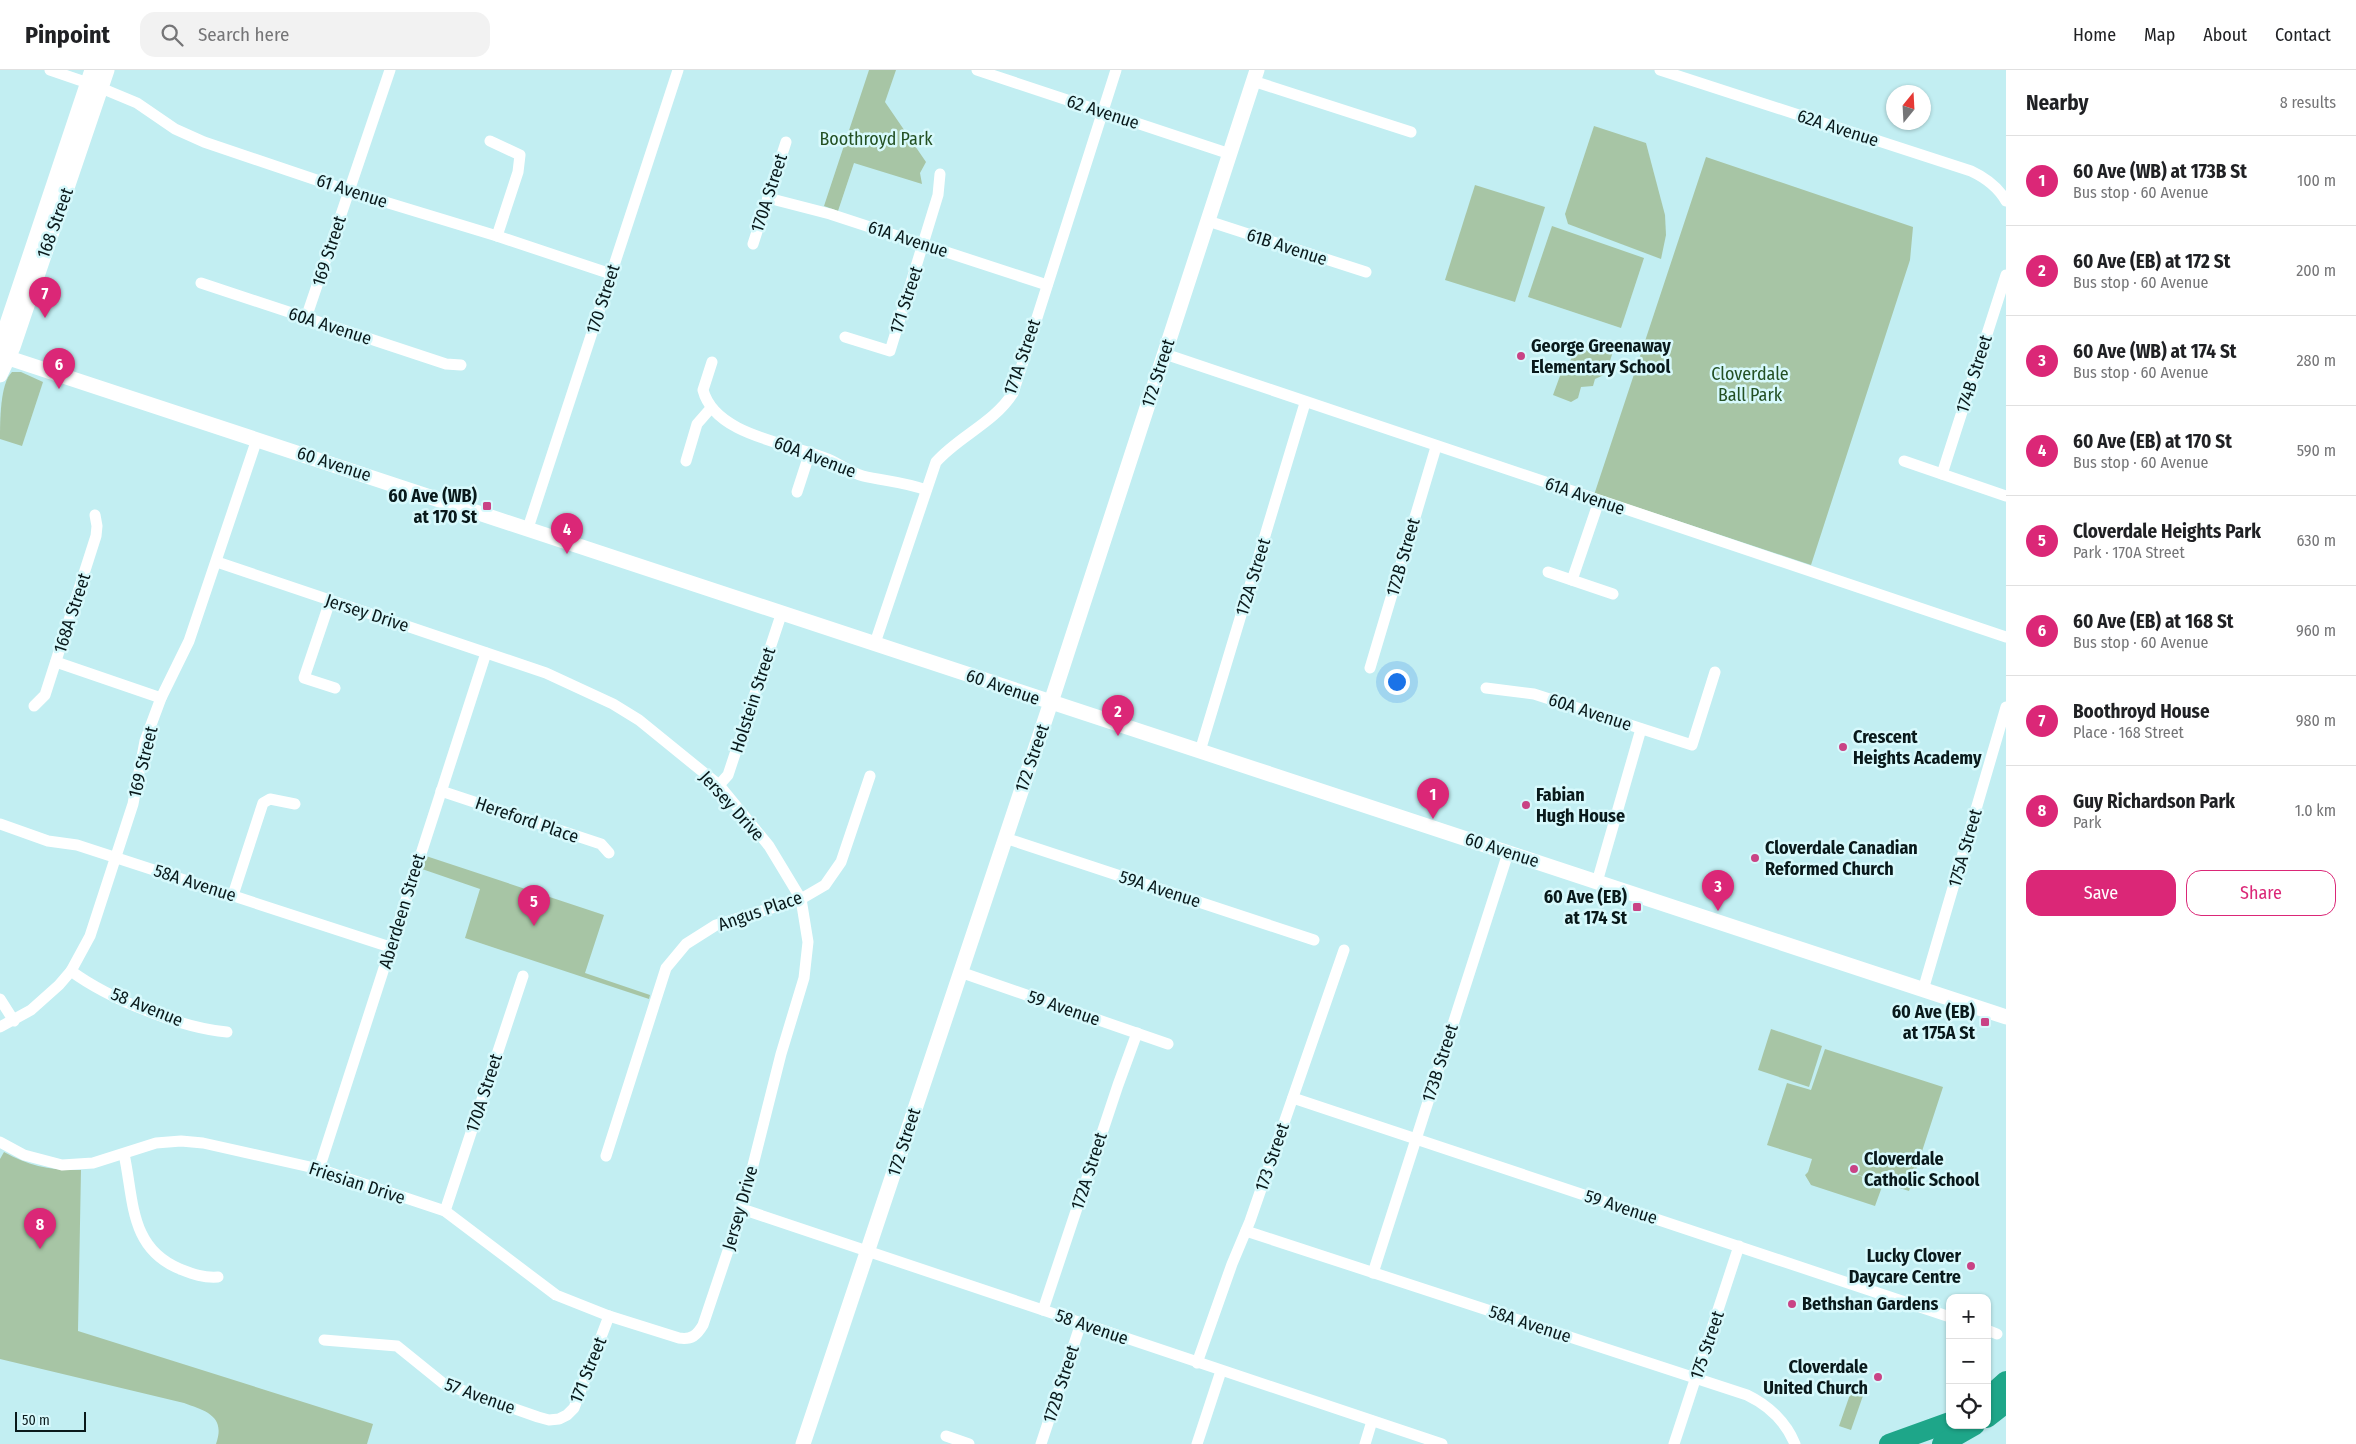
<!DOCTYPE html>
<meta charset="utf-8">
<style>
:root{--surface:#fff;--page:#f2f2f2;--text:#202124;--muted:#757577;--line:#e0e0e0;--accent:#db2777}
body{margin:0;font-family:"Fira Sans Condensed",sans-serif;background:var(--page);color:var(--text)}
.controls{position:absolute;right:15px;bottom:15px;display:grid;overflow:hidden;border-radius:10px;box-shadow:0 1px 4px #0004}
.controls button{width:45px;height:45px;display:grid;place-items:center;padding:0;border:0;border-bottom:1px solid var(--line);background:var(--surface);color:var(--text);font:25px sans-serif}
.compass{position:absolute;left:1886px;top:15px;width:45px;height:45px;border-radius:50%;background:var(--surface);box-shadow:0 1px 4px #0004;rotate:18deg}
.scale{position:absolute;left:15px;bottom:12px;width:71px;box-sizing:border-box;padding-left:5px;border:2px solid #09191b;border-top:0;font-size:14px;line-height:18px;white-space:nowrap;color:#09191b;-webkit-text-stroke:4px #d7f9fc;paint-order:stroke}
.you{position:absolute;left:1396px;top:611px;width:18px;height:18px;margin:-12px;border:4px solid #fff;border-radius:50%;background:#1a73e8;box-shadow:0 0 0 8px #1a73e833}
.badge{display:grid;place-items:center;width:32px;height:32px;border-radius:50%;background:var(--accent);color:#fff;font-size:16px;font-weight:700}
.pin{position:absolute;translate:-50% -41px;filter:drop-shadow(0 1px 2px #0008)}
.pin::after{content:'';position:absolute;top:26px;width:18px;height:15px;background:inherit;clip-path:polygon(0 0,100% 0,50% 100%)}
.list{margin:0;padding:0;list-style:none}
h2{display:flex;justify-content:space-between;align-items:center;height:65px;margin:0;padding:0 20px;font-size:21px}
h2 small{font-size:16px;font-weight:400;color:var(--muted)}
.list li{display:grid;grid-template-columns:32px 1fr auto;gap:15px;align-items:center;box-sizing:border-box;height:90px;padding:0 20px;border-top:1px solid var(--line)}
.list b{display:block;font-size:19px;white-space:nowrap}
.list p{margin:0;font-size:16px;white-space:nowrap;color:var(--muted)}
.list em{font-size:16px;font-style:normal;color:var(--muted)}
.actions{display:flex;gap:10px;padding:15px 20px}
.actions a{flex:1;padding:11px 0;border:1px solid var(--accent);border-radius:15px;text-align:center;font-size:18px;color:var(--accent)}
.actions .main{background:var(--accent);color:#fff}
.icon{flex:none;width:28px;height:28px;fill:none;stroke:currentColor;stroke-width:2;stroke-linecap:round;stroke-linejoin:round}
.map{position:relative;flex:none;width:2006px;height:1374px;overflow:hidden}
header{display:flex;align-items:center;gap:30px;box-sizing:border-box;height:70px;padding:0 25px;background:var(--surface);border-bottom:1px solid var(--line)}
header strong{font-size:24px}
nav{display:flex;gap:28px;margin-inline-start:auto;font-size:18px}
.search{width:350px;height:45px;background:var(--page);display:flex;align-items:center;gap:12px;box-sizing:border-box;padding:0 18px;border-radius:15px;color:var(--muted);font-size:19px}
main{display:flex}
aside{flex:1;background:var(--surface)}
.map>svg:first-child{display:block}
.green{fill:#a7c5a5}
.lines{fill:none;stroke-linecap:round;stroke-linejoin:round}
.street{stroke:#fff;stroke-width:11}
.secondary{stroke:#fff;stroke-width:15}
.highway{stroke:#1ea689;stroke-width:20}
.poi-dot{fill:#c94385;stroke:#d7f9fc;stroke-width:2}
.labels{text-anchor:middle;stroke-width:5;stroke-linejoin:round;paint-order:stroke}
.street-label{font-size:18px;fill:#09191b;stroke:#d7f9fc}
.park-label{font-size:18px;fill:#235023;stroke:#d7f9fc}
.poi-label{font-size:18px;font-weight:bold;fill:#09191b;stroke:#d7f9fc;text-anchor:start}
</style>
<header>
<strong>Pinpoint</strong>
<div class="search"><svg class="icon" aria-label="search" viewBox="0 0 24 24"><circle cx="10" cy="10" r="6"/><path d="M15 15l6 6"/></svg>Search here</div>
<nav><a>Home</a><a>Map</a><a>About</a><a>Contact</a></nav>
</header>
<main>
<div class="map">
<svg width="2006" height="1374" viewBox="0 0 2006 1374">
<rect width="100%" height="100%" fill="#c2eef2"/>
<!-- green -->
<g class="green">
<path d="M869 0H896L885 32 926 92 920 103 922 114 854 93 838 141 824 136Z"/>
<path d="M1594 56 1646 73 1665 145 1666 165 1661 189 1568 154 1565 144Z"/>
<path d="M1706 87 1913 157 1910 190 1811 495 1627 434 1594 425Z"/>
<path d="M1475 115 1545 137 1515 232 1445 210Z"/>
<path d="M1552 156 1644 188 1621 258 1528 227Z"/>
<path d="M1599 274 1614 278 1606 304 1595 309 1593 316 1581 317 1578 328 1571 332 1553 325 1561 303 1567 301 1575 277 1592 282Z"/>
<path d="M12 302H21L43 312 22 376 0 369C0 352 0 313 12 302Z"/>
<path d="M426 786 604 845 585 903 650 925 649 929 465 868 480 819 422 799Z"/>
<path d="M1771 959 1822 976 1809 1017 1758 1000Z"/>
<path d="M1825 979 1943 1017 1909 1121 1849 1102 1883 1114 1875 1136 1811 1115 1805 1105 1808 1102 1812 1089 1767 1075 1787 1013 1811 1020Z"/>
<path d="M4 1082C29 1096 53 1101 81 1100L78 1261 373 1354 367 1374H216C226 1346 206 1341 184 1333L0 1289V1089Z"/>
<path d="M1853 1316 1865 1320 1851 1360 1839 1356Z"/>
</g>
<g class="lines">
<!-- street -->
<g class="street">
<path d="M50 0 88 13"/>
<path d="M977 0 1230 84"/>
<path d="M1660 0 1971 101C1986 108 1998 117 2006 131"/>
<path d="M1253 11 1411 62"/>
<path d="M101 18 137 33 175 59 204 72 349 121 497 166 611 204"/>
<path d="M490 71 520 85 518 102 497 166"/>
<path d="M768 128 830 144 1047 215"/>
<path d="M1208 151 1366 202"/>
<path d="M753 174 786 72"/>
<path d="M201 213 446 294 461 295"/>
<path d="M306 248 390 0"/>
<path d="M845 267 890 281 938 125 940 104"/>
<path d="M1165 284 2006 567"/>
<path d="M712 292 703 320C715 366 790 373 828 389 840 394 851 403 863 406 884 411 905 412 926 420"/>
<path d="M686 391 697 354 711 338"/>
<path d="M1904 391 2006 426"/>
<path d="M1942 404 2006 205"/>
<path d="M797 422 810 382"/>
<path d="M528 458 678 0"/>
<path d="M1548 502 1613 524"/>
<path d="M1572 510 1599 431"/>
<path d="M330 531 304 608 335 618"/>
<path d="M875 573 936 392C959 366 994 353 1013 323L1116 0"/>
<path d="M56 592 161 628"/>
<path d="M1370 598 1436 377"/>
<path d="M1486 618 1534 624 1692 675 1715 602"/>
<path d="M34 636 45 625 96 466 97 456 95 445"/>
<path d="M1200 681 1305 333"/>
<path d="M719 715 728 705 782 542"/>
<path d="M441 721 601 774 609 783"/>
<path d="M0 754 48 771 77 775 390 877"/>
<path d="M1005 768 1314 870"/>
<path d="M1597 812 1641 659"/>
<path d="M233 825 263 733 270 729 295 734"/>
<path d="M71 901C109 929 181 958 227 962"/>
<path d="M960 902 1168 974"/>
<path d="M1923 920 2006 637"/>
<path d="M0 929 14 951"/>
<path d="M0 957 31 940 59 915 71 901 90 866 133 734 145 671 161 628 189 571 257 369"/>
<path d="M1293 1028 1950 1247"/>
<path d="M0 1072 24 1085 62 1095 93 1093 156 1073 181 1071 203 1073 319 1099 445 1141 556 1225 609 1246 679 1268C692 1270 697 1265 703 1255L742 1139 781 984 804 908 808 872 801 829 769 776 719 715 639 650 613 634 546 603 217 492"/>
<path d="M124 1084C134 1130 129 1178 180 1199 193 1204 203 1208 218 1207"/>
<path d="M606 1086 666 898 686 874 716 855 801 829 825 815 841 792 870 706"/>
<path d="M319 1099 486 583"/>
<path d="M742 1139 1442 1374"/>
<path d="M445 1141 523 906"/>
<path d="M1246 1161 1747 1325C1768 1335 1786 1352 1795 1374"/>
<path d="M1373 1203 1508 783"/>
<path d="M1043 1240 1118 1015 1137 963"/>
<path d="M1987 1260 1997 1264"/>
<path d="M324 1270 397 1276 444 1314 538 1347 549 1350 559 1349 567 1345 574 1338 609 1246"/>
<path d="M1197 1293 1232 1194 1250 1151 1344 880"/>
<path d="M946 1366 969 1374"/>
<path d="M1041 1374 1081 1253"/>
<path d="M1197 1374 1221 1301"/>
<path d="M1365 1374 1372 1351"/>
<path d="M1674 1374 1739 1176"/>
</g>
<!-- secondary -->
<g class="secondary">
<path d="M0 275 92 0"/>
<path d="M0 285 2006 947"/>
<path d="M0 305 13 277 107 0"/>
<path d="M803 1374 1055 620 1257 0"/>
</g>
<!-- highway -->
<g class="highway">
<path d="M1987 1328 2006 1311"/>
<path d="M1987 1348 2006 1333"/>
<path d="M1889 1374 1950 1352"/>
<path d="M1942 1374 1975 1355"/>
</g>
</g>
<!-- markers -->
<g class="poi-dot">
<circle cx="1521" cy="286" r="5"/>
<rect x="482" y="431" width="10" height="10" rx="2.5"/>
<circle cx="1843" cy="677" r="5"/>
<circle cx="1526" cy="735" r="5"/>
<circle cx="1755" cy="788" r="5"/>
<rect x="1632" y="832" width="10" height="10" rx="2.5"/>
<rect x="1980" y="947" width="10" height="10" rx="2.5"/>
<circle cx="1854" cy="1099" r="5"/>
<circle cx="1971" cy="1196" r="5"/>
<circle cx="1792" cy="1234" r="5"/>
<circle cx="1878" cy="1307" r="5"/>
</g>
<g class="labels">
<!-- street labels -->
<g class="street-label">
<text transform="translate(1103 42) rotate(18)" y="6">62 Avenue</text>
<text transform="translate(1838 58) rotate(18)" y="6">62A Avenue</text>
<text transform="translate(352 121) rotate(18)" y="6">61 Avenue</text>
<text transform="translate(769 123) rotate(-72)" y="6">170A Street</text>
<text transform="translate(55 153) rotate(-70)" y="6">168 Street</text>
<text transform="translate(908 169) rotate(18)" y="6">61A Avenue</text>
<text transform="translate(1287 177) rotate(18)" y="6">61B Avenue</text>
<text transform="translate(329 181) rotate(-72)" y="6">169 Street</text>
<text transform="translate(603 229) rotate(-72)" y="6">170 Street</text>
<text transform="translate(906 230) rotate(-72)" y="6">171 Street</text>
<text transform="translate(330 256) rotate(18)" y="6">60A Avenue</text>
<text transform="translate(1022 287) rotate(-71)" y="6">171A Street</text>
<text transform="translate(1158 303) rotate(-72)" y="6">172 Street</text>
<text transform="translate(1974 304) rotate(-72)" y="6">174B Street</text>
<text transform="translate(815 387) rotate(21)" y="6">60A Avenue</text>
<text transform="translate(334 394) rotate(18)" y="6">60 Avenue</text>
<text transform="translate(1585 426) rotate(19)" y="6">61A Avenue</text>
<text transform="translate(1403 487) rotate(-74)" y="6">172B Street</text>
<text transform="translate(1253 507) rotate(-73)" y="6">172A Street</text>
<text transform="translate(72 543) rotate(-72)" y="6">168A Street</text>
<text transform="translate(367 543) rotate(18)" y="6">Jersey Drive</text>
<text transform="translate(1003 617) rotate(19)" y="6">60 Avenue</text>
<text transform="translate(753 630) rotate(-72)" y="6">Holstein Street</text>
<text transform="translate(1590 642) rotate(18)" y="6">60A Avenue</text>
<text transform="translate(1032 688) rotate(-71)" y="6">172 Street</text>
<text transform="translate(143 692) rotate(-76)" y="6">169 Street</text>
<text transform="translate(732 736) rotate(48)" y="6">Jersey Drive</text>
<text transform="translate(527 750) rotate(19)" y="6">Hereford Place</text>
<text transform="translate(1965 778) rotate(-74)" y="6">175A Street</text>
<text transform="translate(1502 780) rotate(18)" y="6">60 Avenue</text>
<text transform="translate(195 813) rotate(18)" y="6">58A Avenue</text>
<text transform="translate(1160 819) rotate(18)" y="6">59A Avenue</text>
<text transform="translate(402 841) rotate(-73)" y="6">Aberdeen Street</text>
<text transform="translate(760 841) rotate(-19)" y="6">Angus Place</text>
<text transform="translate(147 937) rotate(22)" y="6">58 Avenue</text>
<text transform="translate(1064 938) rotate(19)" y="6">59 Avenue</text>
<text transform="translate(1440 993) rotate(-72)" y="6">173B Street</text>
<text transform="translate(484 1023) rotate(-72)" y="6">170A Street</text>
<text transform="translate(904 1072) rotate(-72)" y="6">172 Street</text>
<text transform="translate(1272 1087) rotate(-71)" y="6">173 Street</text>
<text transform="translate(1089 1101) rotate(-72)" y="6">172A Street</text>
<text transform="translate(357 1113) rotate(18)" y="6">Friesian Drive</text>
<text transform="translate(1621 1137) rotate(18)" y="6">59 Avenue</text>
<text transform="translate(740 1138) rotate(-74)" y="6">Jersey Drive</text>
<text transform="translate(1530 1254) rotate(18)" y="6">58A Avenue</text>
<text transform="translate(1092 1257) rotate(19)" y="6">58 Avenue</text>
<text transform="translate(1707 1275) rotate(-71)" y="6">175 Street</text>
<text transform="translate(588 1300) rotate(-68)" y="6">171 Street</text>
<text transform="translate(1061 1314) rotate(-72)" y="6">172B Street</text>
<text transform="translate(480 1326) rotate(20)" y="6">57 Avenue</text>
</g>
<!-- park labels -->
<g class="park-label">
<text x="876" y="75">Boothroyd Park</text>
<text x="1750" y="310">Cloverdale<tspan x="1750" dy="21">Ball Park</tspan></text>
</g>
<!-- poi labels -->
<g class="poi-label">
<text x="1531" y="282">George Greenaway<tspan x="1531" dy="21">Elementary School</tspan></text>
<text x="477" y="432" text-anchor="end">60 Ave (WB)<tspan x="477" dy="21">at 170 St</tspan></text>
<text x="1853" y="673">Crescent<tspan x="1853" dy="21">Heights Academy</tspan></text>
<text x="1536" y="731">Fabian<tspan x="1536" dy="21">Hugh House</tspan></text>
<text x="1765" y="784">Cloverdale Canadian<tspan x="1765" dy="21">Reformed Church</tspan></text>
<text x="1627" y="833" text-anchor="end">60 Ave (EB)<tspan x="1627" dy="21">at 174 St</tspan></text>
<text x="1975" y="948" text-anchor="end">60 Ave (EB)<tspan x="1975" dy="21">at 175A St</tspan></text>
<text x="1864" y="1095">Cloverdale<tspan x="1864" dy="21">Catholic School</tspan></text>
<text x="1961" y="1192" text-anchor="end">Lucky Clover<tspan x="1961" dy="21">Daycare Centre</tspan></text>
<text x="1802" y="1240">Bethshan Gardens</text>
<text x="1868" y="1303" text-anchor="end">Cloverdale<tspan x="1868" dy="21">United Church</tspan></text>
</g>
</g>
</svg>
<div class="controls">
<button>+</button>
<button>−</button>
<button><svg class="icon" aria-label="locate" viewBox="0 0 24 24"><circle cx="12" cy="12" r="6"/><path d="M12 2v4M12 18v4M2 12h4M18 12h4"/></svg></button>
</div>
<svg class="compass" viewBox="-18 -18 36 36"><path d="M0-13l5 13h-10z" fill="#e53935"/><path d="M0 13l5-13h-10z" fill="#757577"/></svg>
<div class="scale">50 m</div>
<div class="you"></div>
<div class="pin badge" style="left:1433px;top:749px">1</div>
<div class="pin badge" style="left:1118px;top:666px">2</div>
<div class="pin badge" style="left:1718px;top:841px">3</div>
<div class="pin badge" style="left:567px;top:484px">4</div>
<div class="pin badge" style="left:534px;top:856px">5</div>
<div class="pin badge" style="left:59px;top:319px">6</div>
<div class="pin badge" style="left:45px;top:248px">7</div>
<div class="pin badge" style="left:40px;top:1179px">8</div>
</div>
<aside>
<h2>Nearby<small>8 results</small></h2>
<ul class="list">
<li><span class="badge">1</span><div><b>60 Ave (WB) at 173B St</b><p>Bus stop · 60 Avenue</p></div><em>100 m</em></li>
<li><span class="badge">2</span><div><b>60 Ave (EB) at 172 St</b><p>Bus stop · 60 Avenue</p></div><em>200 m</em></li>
<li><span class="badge">3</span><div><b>60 Ave (WB) at 174 St</b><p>Bus stop · 60 Avenue</p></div><em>280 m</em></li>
<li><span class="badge">4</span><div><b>60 Ave (EB) at 170 St</b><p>Bus stop · 60 Avenue</p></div><em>590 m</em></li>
<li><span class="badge">5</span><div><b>Cloverdale Heights Park</b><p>Park · 170A Street</p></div><em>630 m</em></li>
<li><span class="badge">6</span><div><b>60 Ave (EB) at 168 St</b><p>Bus stop · 60 Avenue</p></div><em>960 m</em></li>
<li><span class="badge">7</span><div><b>Boothroyd House</b><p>Place · 168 Street</p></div><em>980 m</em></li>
<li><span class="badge">8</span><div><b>Guy Richardson Park</b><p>Park</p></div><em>1.0 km</em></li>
</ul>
<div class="actions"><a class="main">Save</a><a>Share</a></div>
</aside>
</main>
